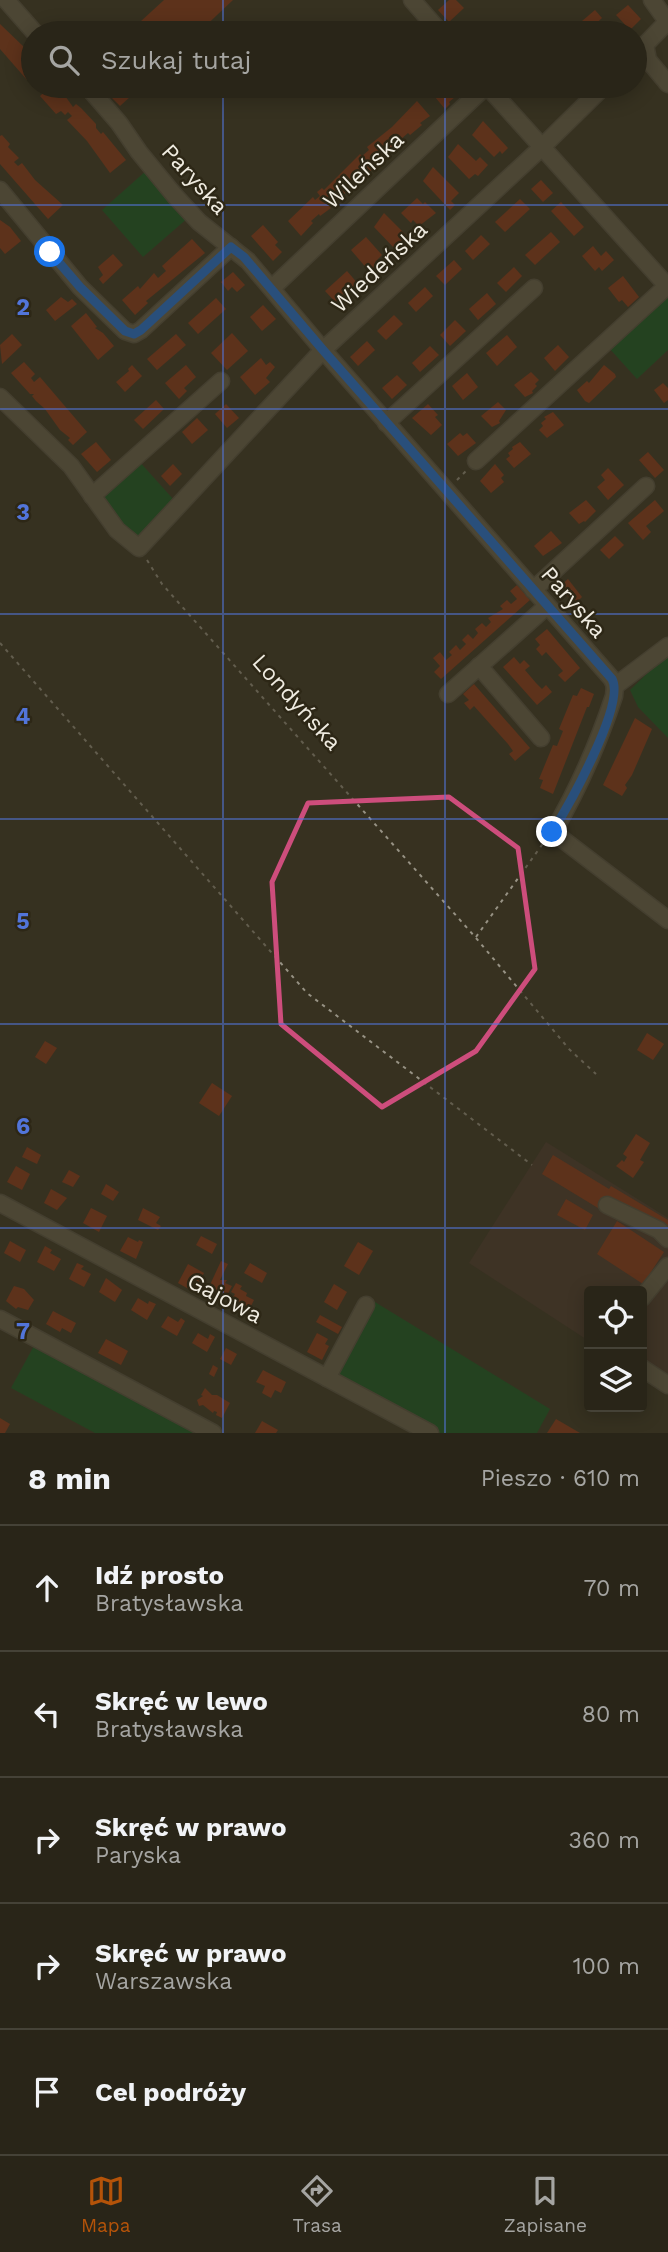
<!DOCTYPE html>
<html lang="pl">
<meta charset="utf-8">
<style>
:root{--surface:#292518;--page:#353125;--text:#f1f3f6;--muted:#a5a5a2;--line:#454237;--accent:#b45309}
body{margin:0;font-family:"Work Sans",sans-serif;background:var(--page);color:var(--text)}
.controls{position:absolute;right:21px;bottom:21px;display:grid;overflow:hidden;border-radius:7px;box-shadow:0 4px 18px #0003}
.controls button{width:63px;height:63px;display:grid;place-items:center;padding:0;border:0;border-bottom:2px solid var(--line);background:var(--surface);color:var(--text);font:35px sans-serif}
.stop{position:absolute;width:21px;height:21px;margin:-16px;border:5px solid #1a73e8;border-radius:50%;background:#fff}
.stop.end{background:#1a73e8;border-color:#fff;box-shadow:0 2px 7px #0008}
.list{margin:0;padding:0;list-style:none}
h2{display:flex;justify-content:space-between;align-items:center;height:91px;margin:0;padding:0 28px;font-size:30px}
h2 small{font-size:23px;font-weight:400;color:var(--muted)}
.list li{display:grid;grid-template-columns:46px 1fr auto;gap:21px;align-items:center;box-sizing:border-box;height:126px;padding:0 28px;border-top:2px solid var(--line)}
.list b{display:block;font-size:26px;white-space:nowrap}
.list p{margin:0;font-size:23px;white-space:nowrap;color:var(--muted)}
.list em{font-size:23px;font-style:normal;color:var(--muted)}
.icon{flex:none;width:38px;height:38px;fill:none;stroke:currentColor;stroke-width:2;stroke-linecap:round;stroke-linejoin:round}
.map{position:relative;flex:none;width:668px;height:1433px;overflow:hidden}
.search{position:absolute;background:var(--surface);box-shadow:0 4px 18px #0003;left:21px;right:21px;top:21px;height:77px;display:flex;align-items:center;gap:18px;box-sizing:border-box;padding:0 24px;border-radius:38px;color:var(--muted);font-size:26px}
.sheet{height:721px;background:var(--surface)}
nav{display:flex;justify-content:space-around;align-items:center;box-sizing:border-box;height:98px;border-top:2px solid var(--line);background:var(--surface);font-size:19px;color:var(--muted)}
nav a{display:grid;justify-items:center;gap:4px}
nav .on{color:var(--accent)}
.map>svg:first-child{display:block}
.industrial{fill:#47352b}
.green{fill:#0e571f}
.building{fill:#8c3314}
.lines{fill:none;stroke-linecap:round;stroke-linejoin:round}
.minor-casing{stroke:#555041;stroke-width:19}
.path{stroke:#979284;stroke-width:2;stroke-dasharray:3.5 5;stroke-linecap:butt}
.minor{stroke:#67604d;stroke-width:16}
.route{stroke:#1a73e8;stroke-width:9}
.marked{fill:none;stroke:#cd4d7c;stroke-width:5;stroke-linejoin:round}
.grid{fill:none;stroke:#5275da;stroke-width:2;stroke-opacity:0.55}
.labels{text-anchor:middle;stroke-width:5;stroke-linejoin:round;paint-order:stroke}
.street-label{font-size:23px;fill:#efebe0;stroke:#2d2716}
.grid-label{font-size:23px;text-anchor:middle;font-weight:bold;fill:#5275da;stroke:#2d2716;stroke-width:5;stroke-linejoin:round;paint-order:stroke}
</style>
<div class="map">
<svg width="668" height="1433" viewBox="0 0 668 1433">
<rect width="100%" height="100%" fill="#373120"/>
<!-- industrial -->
<path class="industrial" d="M546 1142 668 1218V1391L642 1375V1291H589V1341L469 1263Z"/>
<!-- green -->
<g class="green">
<path d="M147 170 189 217 143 257 102 210Z"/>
<path d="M668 297V350L637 379 609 348 657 303Z"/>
<path d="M138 460 174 500 138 538 128 534 101 494Z"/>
<path d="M668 653V738L638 707 630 690Z"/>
<path d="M370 1299 550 1409 537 1433H440L335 1377Z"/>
<path d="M36 1342 195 1428 193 1433H95L11 1388Z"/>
</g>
<!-- building -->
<g class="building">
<path d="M164 0H233L198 33H128Z"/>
<path d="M449 0H456L464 8 449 22 438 10Z"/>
<path d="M628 5 641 19 630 30 616 15Z"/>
<path d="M595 10 602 18 590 29 582 21Z"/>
<path d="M0 24 24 47 31 53 33 51V74L27 80 0 49Z"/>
<path d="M51 86H58L73 107 76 104 81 108 96 124V128L101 134 103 132 126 160 110 173 87 141 67 120 72 116 68 112 65 115 61 111 56 114 40 96Z"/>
<path d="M100 86H142L120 106Z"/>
<path d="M447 86H456L461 92 449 102 450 104 445 109 435 97Z"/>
<path d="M417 101 430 116 420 123 422 125 410 135 408 133 400 140 402 142 388 153 374 169 368 172 366 170 359 177 360 179 354 186 329 206 331 208 320 216 319 214 311 221 313 223 301 236 288 221 313 197 315 200 320 196 317 192 322 188 324 190 360 154 362 156 369 150 367 147 392 127Z"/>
<path d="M483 121 508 148 502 154 500 151 494 157 472 135Z"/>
<path d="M2 135 10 144 8 147 19 158 14 162 18 166 22 163 35 180 63 205 48 219 0 164V136Z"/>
<path d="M458 144 476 161 480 157 488 165 478 176 475 174 469 179 448 157Z"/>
<path d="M433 167 459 193 451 201 455 205 450 210 423 181Z"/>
<path d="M541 180 553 193 543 202 531 189Z"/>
<path d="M417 198 423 204 425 202 436 213 419 226 413 220 411 223 401 213Z"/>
<path d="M520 199 530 209 505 232 495 222Z"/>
<path d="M561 202 584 227 574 236 551 211Z"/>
<path d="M384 213 410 239 403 246 401 243 395 249 374 227Z"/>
<path d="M0 220 10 227 21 241 5 254 0 248Z"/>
<path d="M263 225 278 242 275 245 282 252 273 261 251 236Z"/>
<path d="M551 232 560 242 535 265 525 255Z"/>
<path d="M481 235 490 244 473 260 465 251Z"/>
<path d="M366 237 382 255 375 262 382 270 374 277 351 250Z"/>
<path d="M192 239 205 253 146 301 148 303 135 315 122 300 138 286 140 289 154 273 158 278 166 271 162 266Z"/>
<path d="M593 246 601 256 606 251 614 260 602 271 599 267 595 271 582 256Z"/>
<path d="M113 254 123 265 103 284 99 279 103 275 98 267Z"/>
<path d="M454 260 462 269 445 285 436 276Z"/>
<path d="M514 267 522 276 506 292 497 283Z"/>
<path d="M347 271 359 285 346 297 350 301 342 309 325 291Z"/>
<path d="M233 272 245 285 237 292 232 287 228 291 221 282Z"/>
<path d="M623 276 639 297 628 307 622 300 619 302 608 288Z"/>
<path d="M425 287 433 296 416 312 408 303Z"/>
<path d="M487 293 496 304 478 320 469 309Z"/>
<path d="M61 297 68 302 72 299 77 304 55 321 46 310Z"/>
<path d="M216 298 226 309 198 334 188 323Z"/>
<path d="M263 305 276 319 262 331 250 317Z"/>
<path d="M86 313 97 327 95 328 103 333 114 346 98 360 71 326Z"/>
<path d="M394 315 403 324 386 340 377 331Z"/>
<path d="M455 320 466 331 450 346 440 335Z"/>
<path d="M232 333 248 351 227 370 211 353Z"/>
<path d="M12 334 22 345 2 364 0 345Z"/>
<path d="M176 334 186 345 157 370 147 359Z"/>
<path d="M507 335 517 347 497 366 486 353Z"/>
<path d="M367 341 375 350 358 366 350 357Z"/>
<path d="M558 345 569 357 555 371 544 358Z"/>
<path d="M430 346 439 355 420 372 412 363Z"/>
<path d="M261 358 266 365 270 362 275 367 266 378 270 382 255 395 240 377Z"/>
<path d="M24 362 35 374 31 378 34 382 40 377 87 432 73 445 68 440 70 438 60 430 45 409 36 401 32 396 34 394H30L11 373Z"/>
<path d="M132 365 142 376 125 392 116 382 129 371 128 369Z"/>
<path d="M186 365 196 377 184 388 187 391 179 399 165 383Z"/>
<path d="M604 365 615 374 616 377 589 403 585 401 577 390 587 381 589 383Z"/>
<path d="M531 372 539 380 535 384 537 386 532 391 533 393 525 397 514 385Z"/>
<path d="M467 373 478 387 463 400 452 386Z"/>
<path d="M397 375 407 385 392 399 382 388Z"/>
<path d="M663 383 668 388V400L664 403 654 390Z"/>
<path d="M156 400 164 409 143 429 134 420Z"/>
<path d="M498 402 506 410 499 421 500 423 492 427 481 416Z"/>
<path d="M226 404 239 418 227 428 215 414Z"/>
<path d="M428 404 438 415 435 417 442 425 431 435 412 418Z"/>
<path d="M553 412 564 425 547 438 539 430 543 426 541 423 546 419 544 417Z"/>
<path d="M197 418 208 430 192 444 182 432Z"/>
<path d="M460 433 463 436 467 433 476 443 458 456 447 444Z"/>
<path d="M96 442 111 460 97 472 81 454Z"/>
<path d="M520 442 531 454 514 468 506 459 510 456 508 453 513 449 512 447Z"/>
<path d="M648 452 664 470 655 478 639 460Z"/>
<path d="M173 464 182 474 170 486 161 476Z"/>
<path d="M495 464 504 475 501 478 504 482 491 493 480 481Z"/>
<path d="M608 468 624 485 608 500 597 487 605 480 601 475Z"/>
<path d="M586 500 596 511 585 522 584 521 579 524 569 513Z"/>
<path d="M655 500 664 511 646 526 651 532 643 540 628 523Z"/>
<path d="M551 531 562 543 543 556 534 546Z"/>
<path d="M615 536 624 545 609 559 600 550Z"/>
<path d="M568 579 582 597 575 604 559 587Z"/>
<path d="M517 585 530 600 441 679 434 672 440 666 433 658 440 652 446 660 452 655 449 652 456 645 460 650 466 644 462 640 468 634 473 639 478 633 475 629 482 623 486 627 491 622 488 618 503 609 500 606 507 600 511 604 517 599 510 591Z"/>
<path d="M547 629 580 668 565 682 558 675 563 671 546 652 542 656 536 649 540 645 535 639Z"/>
<path d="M514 657 520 664 524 660 530 666 525 670 536 683 542 689 546 685 552 692 537 705 503 667Z"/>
<path d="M474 684 530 748 515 761 509 754 513 751 508 744 474 706 470 710 464 703 469 700 463 694Z"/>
<path d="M581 688 594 694 589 707H587L553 794 540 788 543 780 539 779 553 745 557 746 563 731 559 729 573 695 577 696Z"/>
<path d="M635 718 652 729 632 775 625 785 627 788 622 796 603 785Z"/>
<path d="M647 1033 664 1044 653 1060 637 1050Z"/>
<path d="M45 1041 57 1048 46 1064 35 1057Z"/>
<path d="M212 1083 232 1096 219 1116 199 1103Z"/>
<path d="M636 1134 650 1143 640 1160 644 1162 633 1178 616 1166 622 1160 624 1162 627 1157 623 1154Z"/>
<path d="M27 1147 41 1155 37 1164 22 1157Z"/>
<path d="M553 1155 609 1189 611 1186 668 1220V1232L604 1198 598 1208 542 1174Z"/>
<path d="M16 1166 30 1174 22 1190 7 1182Z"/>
<path d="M69 1170 80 1176 73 1187 62 1182Z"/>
<path d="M106 1184 119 1192 113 1201 101 1194Z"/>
<path d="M51 1189 67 1198 57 1210 44 1203Z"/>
<path d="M566 1199 593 1215 585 1230 557 1215Z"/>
<path d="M91 1208 107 1216 99 1232 83 1223Z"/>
<path d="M143 1208 160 1217 156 1223 161 1226 158 1230 138 1220Z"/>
<path d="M617 1221 664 1252 643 1284 597 1254Z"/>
<path d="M201 1236 217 1244 212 1254 196 1245Z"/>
<path d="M128 1237 138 1242 139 1240 143 1242 136 1259 120 1251Z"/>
<path d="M10 1241 26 1250 20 1262 4 1253Z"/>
<path d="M358 1242 373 1251 359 1275 344 1266Z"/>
<path d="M45 1246 52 1250 50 1253 61 1259 54 1271 37 1262Z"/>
<path d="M221 1261 228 1264 220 1280H227L225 1283 232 1286 224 1301 210 1294 213 1289 209 1287Z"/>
<path d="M77 1263 84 1266 81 1269 91 1274 84 1287 69 1279Z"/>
<path d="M250 1263 267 1273 262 1283 244 1273Z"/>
<path d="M188 1264 204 1273 194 1292 178 1283Z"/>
<path d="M106 1278 122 1290 115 1302 99 1292Z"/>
<path d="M236 1283 242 1286 240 1289 247 1293 246 1296 254 1300 247 1314 229 1304 235 1294 231 1292Z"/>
<path d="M334 1284 347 1292 337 1310 324 1302Z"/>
<path d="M14 1286 24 1289 34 1300 28 1310 18 1307 16 1309 6 1301Z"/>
<path d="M138 1298 148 1304 149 1301 156 1304 147 1320 131 1310Z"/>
<path d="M53 1311 76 1323 71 1333 62 1328 60 1332 46 1324Z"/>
<path d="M320 1315 342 1327 338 1334 316 1322Z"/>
<path d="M168 1316 178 1322 181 1318 185 1321 177 1336 161 1327Z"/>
<path d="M198 1333 208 1339 210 1334 215 1337 207 1352 192 1343Z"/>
<path d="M317 1333 328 1339 325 1344 329 1346 322 1360 307 1352Z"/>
<path d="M106 1339 128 1351 121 1365 98 1353Z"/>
<path d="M226 1348 237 1354 231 1365 220 1359Z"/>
<path d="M213 1365 218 1368 214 1377 209 1374Z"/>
<path d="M263 1370 286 1382 281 1393 275 1390 271 1398 262 1393 265 1386 256 1382Z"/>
<path d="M205 1388 212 1395H217L230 1403 222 1418 216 1415 217 1412 214 1411 213 1413 203 1405 199 1406 197 1400 203 1396 201 1395Z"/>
<path d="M0 1418 10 1424 5 1433H0Z"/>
<path d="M556 1419 580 1433H547Z"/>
<path d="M262 1421 278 1430 276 1433H255Z"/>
</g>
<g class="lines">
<defs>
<g id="minor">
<path d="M6 0 35 33"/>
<path d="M412 0 441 33"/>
<path d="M652 0 667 21"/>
<path d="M645 45 648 60 668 84"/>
<path d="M635 55 668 21"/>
<path d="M87 86 119 123 139 152 175 196 199 222 248 261 323 350 612 679 615 686"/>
<path d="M487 86 668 287"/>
<path d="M0 190 80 287 125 331 134 334 141 330 231 247"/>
<path d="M272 288 486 86"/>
<path d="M0 397 71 466 117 530 139 548 323 350 541 148 604 86"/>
<path d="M386 423 534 288"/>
<path d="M476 461 667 286"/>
<path d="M92 496 221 381"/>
<path d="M533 590 646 486"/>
<path d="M479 666 541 738"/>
<path d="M615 686 614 696C598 744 579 788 553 832L668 920"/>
<path d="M615 686 668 646"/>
<path d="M448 694 547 606"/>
<path d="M0 1203 430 1433"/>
<path d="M607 1205 659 1230 668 1239"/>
<path d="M642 1298 668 1266"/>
<path d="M0 1319 213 1433"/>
<path d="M642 1368 668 1385"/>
<path d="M327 1378 366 1305"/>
</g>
</defs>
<!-- minor casing -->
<use href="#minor" class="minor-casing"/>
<!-- path -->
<g class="path">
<path d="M457 480 466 471"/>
<path d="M147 560 162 584 476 938 569 1049 596 1074"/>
<path d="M0 643 307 993 532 1165"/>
<path d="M476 937 544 842"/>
</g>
<!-- minor -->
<use href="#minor" class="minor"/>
</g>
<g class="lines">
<!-- route -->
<path class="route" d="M50 252 80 287 125 331 134 334 141 330 231 247 244 257 323 350 612 679C626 704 568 807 552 832"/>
</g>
<!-- marked area -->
<path d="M0 0H668V1433H0ZM449 797 518 848 535 969 476 1051 382 1107 281 1024 272 882 308 803Z" fill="#373120" fill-opacity=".55" fill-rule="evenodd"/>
<path class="marked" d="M449 797 518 848 535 969 476 1051 382 1107 281 1024 272 882 308 803Z"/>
<!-- grid -->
<path class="grid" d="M223 0V33M445 0V33M223 86V1433M445 86V1433M0 205H668M0 409H668M0 614H668M0 819H668M0 1024H668M0 1228H668"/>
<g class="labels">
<!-- street labels -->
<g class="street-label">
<text transform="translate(363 170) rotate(-43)" y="8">Wileńska</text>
<text transform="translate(195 179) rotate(48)" y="8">Paryska</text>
<text transform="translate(379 267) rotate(-43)" y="8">Wiedeńska</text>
<text transform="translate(574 602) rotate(49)" y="8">Paryska</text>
<text transform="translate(297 702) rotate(48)" y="8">Londyńska</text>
<text transform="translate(225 1298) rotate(28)" y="8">Gajowa</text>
</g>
</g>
<g class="grid-label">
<text x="23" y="315">2</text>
<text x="23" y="520">3</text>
<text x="23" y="724">4</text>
<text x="23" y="929">5</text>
<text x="23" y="1134">6</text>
<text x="23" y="1339">7</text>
</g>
</svg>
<div class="controls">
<button><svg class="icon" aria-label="locate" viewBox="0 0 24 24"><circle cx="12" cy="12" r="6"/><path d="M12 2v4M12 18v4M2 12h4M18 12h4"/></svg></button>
<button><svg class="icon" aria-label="layers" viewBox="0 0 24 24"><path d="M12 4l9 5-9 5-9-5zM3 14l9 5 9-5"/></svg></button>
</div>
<div class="stop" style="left:50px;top:252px"></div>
<div class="stop end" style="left:552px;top:832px"></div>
<div class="search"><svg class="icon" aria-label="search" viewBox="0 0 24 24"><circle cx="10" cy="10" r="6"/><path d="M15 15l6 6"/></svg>Szukaj tutaj</div>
</div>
<section class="sheet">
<h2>8 min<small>Pieszo · 610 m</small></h2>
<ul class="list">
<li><svg class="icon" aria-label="ahead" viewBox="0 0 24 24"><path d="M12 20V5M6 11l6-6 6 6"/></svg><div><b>Idź prosto</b><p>Bratysławska</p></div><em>70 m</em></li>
<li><svg class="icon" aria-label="left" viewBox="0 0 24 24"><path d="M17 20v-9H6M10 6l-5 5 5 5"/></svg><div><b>Skręć w lewo</b><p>Bratysławska</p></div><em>80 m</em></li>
<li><svg class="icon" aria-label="right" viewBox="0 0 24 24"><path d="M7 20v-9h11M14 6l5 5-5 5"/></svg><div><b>Skręć w prawo</b><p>Paryska</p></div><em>360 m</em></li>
<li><svg class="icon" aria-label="right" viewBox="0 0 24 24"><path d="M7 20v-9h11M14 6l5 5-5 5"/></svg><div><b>Skręć w prawo</b><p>Warszawska</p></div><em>100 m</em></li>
<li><svg class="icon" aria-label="arrive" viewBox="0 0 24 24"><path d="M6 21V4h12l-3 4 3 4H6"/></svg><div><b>Cel podróży</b></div></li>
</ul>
</section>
<nav>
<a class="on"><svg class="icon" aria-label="map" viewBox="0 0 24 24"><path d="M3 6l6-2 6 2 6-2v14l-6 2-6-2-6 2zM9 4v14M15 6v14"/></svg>Mapa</a>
<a><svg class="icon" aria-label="directions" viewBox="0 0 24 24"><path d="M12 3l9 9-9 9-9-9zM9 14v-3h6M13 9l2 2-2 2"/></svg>Trasa</a>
<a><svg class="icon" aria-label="saved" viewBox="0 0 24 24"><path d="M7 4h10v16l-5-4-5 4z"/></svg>Zapisane</a>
</nav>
